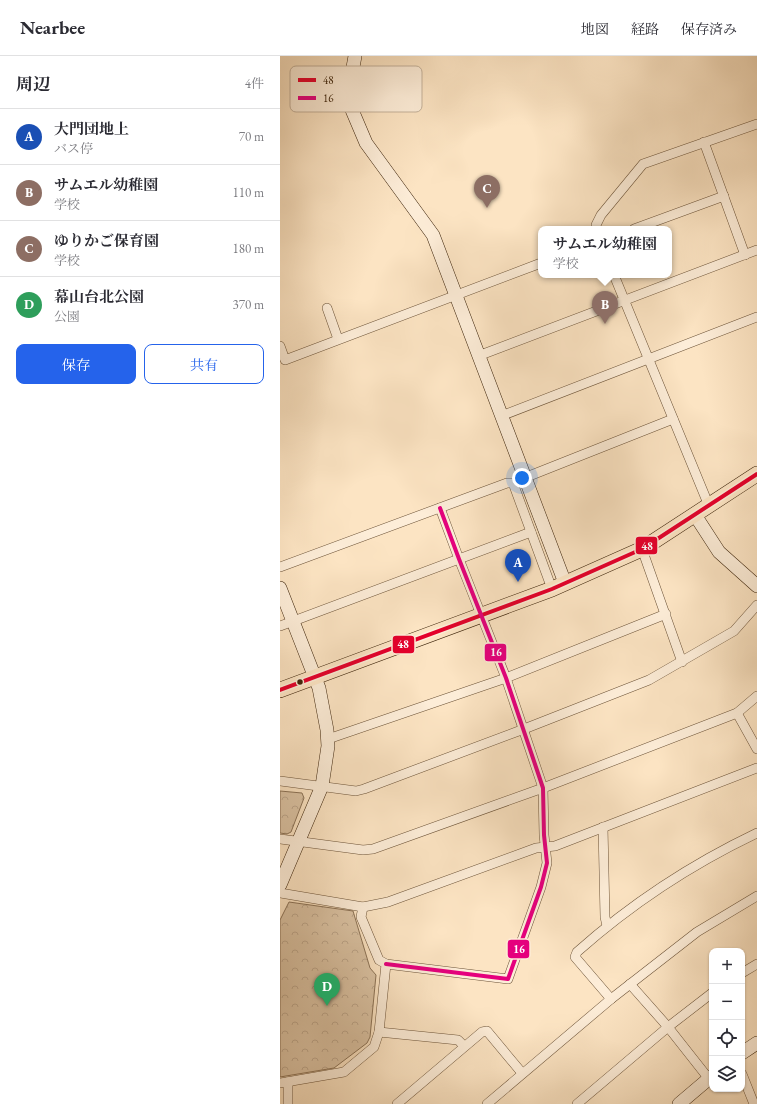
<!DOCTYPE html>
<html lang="ja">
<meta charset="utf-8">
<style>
:root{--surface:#fff;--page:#f2f2f3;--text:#2b2b33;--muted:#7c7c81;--line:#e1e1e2;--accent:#2563eb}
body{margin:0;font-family:"EB Garamond","Noto Serif JP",serif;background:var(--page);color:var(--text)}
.controls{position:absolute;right:12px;bottom:12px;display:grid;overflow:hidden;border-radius:8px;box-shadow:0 1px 3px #0004}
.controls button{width:36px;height:36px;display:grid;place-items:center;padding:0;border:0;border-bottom:1px solid var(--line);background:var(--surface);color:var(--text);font:20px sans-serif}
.you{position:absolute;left:242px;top:422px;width:14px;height:14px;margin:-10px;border:3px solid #fff;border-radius:50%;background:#1a73e8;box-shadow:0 0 0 6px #1a73e833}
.badge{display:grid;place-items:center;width:26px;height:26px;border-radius:50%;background:var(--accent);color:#fff;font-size:13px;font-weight:700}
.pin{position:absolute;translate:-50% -33px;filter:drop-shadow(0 1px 2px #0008)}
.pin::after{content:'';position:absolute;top:21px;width:14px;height:12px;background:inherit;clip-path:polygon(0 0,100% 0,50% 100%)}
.popup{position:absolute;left:258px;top:170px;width:134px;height:52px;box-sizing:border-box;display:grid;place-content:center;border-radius:8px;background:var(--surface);filter:drop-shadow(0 1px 3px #0005);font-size:13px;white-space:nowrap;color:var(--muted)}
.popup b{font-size:15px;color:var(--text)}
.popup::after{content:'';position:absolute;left:50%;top:100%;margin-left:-8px;border:8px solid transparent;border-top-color:var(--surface)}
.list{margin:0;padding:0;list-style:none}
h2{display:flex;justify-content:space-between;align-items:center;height:52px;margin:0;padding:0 16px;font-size:17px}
h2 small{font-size:13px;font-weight:400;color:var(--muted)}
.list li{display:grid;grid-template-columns:26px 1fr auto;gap:12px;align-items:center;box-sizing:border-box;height:56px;padding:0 16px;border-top:1px solid var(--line)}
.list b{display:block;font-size:15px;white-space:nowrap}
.list p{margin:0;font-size:13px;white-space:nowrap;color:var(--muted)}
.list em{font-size:13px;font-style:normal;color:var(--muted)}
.actions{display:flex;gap:8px;padding:12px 16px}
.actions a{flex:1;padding:9px 0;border:1px solid var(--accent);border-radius:8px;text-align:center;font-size:14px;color:var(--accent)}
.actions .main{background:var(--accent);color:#fff}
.icon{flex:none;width:22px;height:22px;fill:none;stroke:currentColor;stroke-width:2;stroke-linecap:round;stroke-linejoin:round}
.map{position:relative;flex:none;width:477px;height:1048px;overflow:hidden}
header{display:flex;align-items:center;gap:24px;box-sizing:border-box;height:56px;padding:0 20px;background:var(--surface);border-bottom:1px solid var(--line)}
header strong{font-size:19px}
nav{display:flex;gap:22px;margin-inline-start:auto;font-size:14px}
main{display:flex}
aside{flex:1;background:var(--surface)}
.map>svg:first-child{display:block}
.park{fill:url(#park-crowns);stroke:#8c7357}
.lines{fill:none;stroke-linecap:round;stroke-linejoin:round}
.street-casing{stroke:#6c5338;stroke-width:10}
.secondary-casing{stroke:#3c230a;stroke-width:14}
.primary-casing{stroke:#3c230a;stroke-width:16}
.street{stroke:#fdedd8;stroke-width:9}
.secondary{stroke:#fdedd8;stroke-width:13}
.primary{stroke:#fce4c3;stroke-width:15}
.bus-1-casing{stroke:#fdedd8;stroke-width:7}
.bus-2-casing{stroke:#fdedd8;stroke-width:7}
.bus-1{stroke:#e4002b;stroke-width:4}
.bus-2{stroke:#e5007d;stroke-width:4}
.bus-dot{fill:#3c230a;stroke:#fdedd8;stroke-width:1.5}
.key{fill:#fdedd8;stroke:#c3b09a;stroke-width:1}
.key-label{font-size:11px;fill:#3c230a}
.line-badge{stroke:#fdedd8;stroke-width:1.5}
.badge-label{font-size:11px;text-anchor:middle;font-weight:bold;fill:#fff}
</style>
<header>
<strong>Nearbee</strong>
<nav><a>地図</a><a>経路</a><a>保存済み</a></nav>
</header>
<main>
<aside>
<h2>周辺<small>4件</small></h2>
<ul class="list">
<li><span class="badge" style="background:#1a4fb4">A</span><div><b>大門団地上</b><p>バス停</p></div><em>70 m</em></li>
<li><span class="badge" style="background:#8d6e63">B</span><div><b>サムエル幼稚園</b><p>学校</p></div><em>110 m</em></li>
<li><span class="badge" style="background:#8d6e63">C</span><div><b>ゆりかご保育園</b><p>学校</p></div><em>180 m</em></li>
<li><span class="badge" style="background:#2e9e5b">D</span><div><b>幕山台北公園</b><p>公園</p></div><em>370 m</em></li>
</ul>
<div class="actions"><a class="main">保存</a><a>共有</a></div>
</aside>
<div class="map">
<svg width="477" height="1048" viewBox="0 0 477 1048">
<defs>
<pattern id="park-crowns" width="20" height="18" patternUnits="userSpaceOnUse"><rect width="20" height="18" fill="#dbc3a4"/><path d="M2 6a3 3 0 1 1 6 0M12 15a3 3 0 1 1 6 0" fill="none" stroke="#bda78c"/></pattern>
</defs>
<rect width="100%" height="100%" fill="#fce4c3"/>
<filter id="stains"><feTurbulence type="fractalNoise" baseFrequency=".005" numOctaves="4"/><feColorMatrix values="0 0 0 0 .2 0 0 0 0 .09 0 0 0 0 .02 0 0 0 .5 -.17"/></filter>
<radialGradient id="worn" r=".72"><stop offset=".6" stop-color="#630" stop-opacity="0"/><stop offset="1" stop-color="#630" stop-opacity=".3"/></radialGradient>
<!-- park -->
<g class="park">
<path d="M0 735 22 737 24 742 11 776 7 778 0 777Z"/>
<path d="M9 846 73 855 90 912 96 919 90 981 87 987 54 1012 0 1021V864Z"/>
</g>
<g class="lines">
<defs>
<g id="street">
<path d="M424 86 465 199"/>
<path d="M317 173 316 169 321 159 363 108 477 68"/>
<path d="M354 173 444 140"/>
<path d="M334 219 429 450"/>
<path d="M47 252 58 283"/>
<path d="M0 290 5 304 261 207"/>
<path d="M198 300 477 194"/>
<path d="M221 360 477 261"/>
<path d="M244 422 393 363"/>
<path d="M362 493 402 606"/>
<path d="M0 511 227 427H233L272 533"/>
<path d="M0 570 251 476"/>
<path d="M457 657 477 693"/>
<path d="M48 683 226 622 386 558"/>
<path d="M0 725 76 735 84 733 244 673 369 624 454 575 477 549"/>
<path d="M323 771 325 861 327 870"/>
<path d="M0 783 83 794 93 793 263 732 457 657 477 640"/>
<path d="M0 837 83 851 108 846 256 792 275 790 477 712"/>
<path d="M106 908 228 923 261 831 267 807 264 779 263 732 226 622 179 503 160 452"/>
<path d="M462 917 477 908"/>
<path d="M350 928 388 971 429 1023"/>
<path d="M331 943 295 901 297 896C351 848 412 808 477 777"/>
<path d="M99 976 178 984 184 990"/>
<path d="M462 1018 474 1048"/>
<path d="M0 1027 64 1016 94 991 99 976 106 908 99 904 81 861 83 851"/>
<path d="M8 1048V1026"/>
<path d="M117 1048 202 976 207 975 242 1017"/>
<path d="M207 1048 331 943 417 876 477 840"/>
<path d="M297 1048 388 971 432 937"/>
</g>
<g id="secondary">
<path d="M75 0 72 17V54L86 87 153 179 285 527"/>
<path d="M415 459 439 496 477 530"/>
<path d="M0 532 39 632 47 674 48 690 42 730 0 829"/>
<path d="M462 997 477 987"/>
<path d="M399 1048 432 1020"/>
</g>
<path id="primary" d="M0 634 272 533 362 493 477 418"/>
</defs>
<!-- street casing -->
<use href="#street" class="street-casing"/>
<!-- secondary casing -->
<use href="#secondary" class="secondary-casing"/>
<!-- primary casing -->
<use href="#primary" class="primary-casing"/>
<!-- street -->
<use href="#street" class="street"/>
<!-- secondary -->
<use href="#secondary" class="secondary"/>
<!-- primary -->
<use href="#primary" class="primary"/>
<defs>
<path id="bus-1" d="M0 634 272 533 362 493 477 418"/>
<path id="bus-2" d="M106 908 228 923 261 831 267 807 264 779 263 732 226 622 179 503 160 452"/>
</defs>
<!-- bus-1 casing -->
<use href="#bus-1" class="bus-1-casing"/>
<!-- bus-2 casing -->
<use href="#bus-2" class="bus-2-casing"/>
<!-- bus-1 -->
<use href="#bus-1" class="bus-1"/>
<!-- bus-2 -->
<use href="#bus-2" class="bus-2"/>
</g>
<!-- markers -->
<circle class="bus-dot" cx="20" cy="626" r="3.5"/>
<!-- legend -->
<rect x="10" y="10" width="132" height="46" rx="6" class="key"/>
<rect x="18" y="22" width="18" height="4" fill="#e4002b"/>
<rect x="18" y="40" width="18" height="4" fill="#e5007d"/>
<g class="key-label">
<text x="43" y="28">48</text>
<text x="43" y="46">16</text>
</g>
<g class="line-badge">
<rect x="355" y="480" width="23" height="19" rx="4" fill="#e4002b"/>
<rect x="112" y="579" width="23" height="19" rx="4" fill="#e4002b"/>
<rect x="204" y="587" width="23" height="19" rx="4" fill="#e5007d"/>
<rect x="227" y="883" width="23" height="20" rx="4" fill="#e5007d"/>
</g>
<g class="badge-label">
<text x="367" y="494">48</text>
<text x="123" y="592">48</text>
<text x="216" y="600">16</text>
<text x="239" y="897">16</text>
</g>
<rect width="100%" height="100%" filter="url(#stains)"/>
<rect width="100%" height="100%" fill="url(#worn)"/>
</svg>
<div class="controls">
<button>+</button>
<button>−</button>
<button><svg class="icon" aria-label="locate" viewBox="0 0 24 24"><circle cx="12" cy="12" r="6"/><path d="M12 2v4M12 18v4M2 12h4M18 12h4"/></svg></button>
<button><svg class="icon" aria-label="layers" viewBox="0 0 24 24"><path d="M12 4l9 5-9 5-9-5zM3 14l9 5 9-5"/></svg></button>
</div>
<div class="you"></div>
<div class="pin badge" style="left:238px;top:526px;background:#1a4fb4">A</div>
<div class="pin badge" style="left:325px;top:268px;background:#8d6e63">B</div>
<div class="popup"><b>サムエル幼稚園</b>学校</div>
<div class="pin badge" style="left:207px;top:152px;background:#8d6e63">C</div>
<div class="pin badge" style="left:47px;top:950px;background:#2e9e5b">D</div>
</div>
</main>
